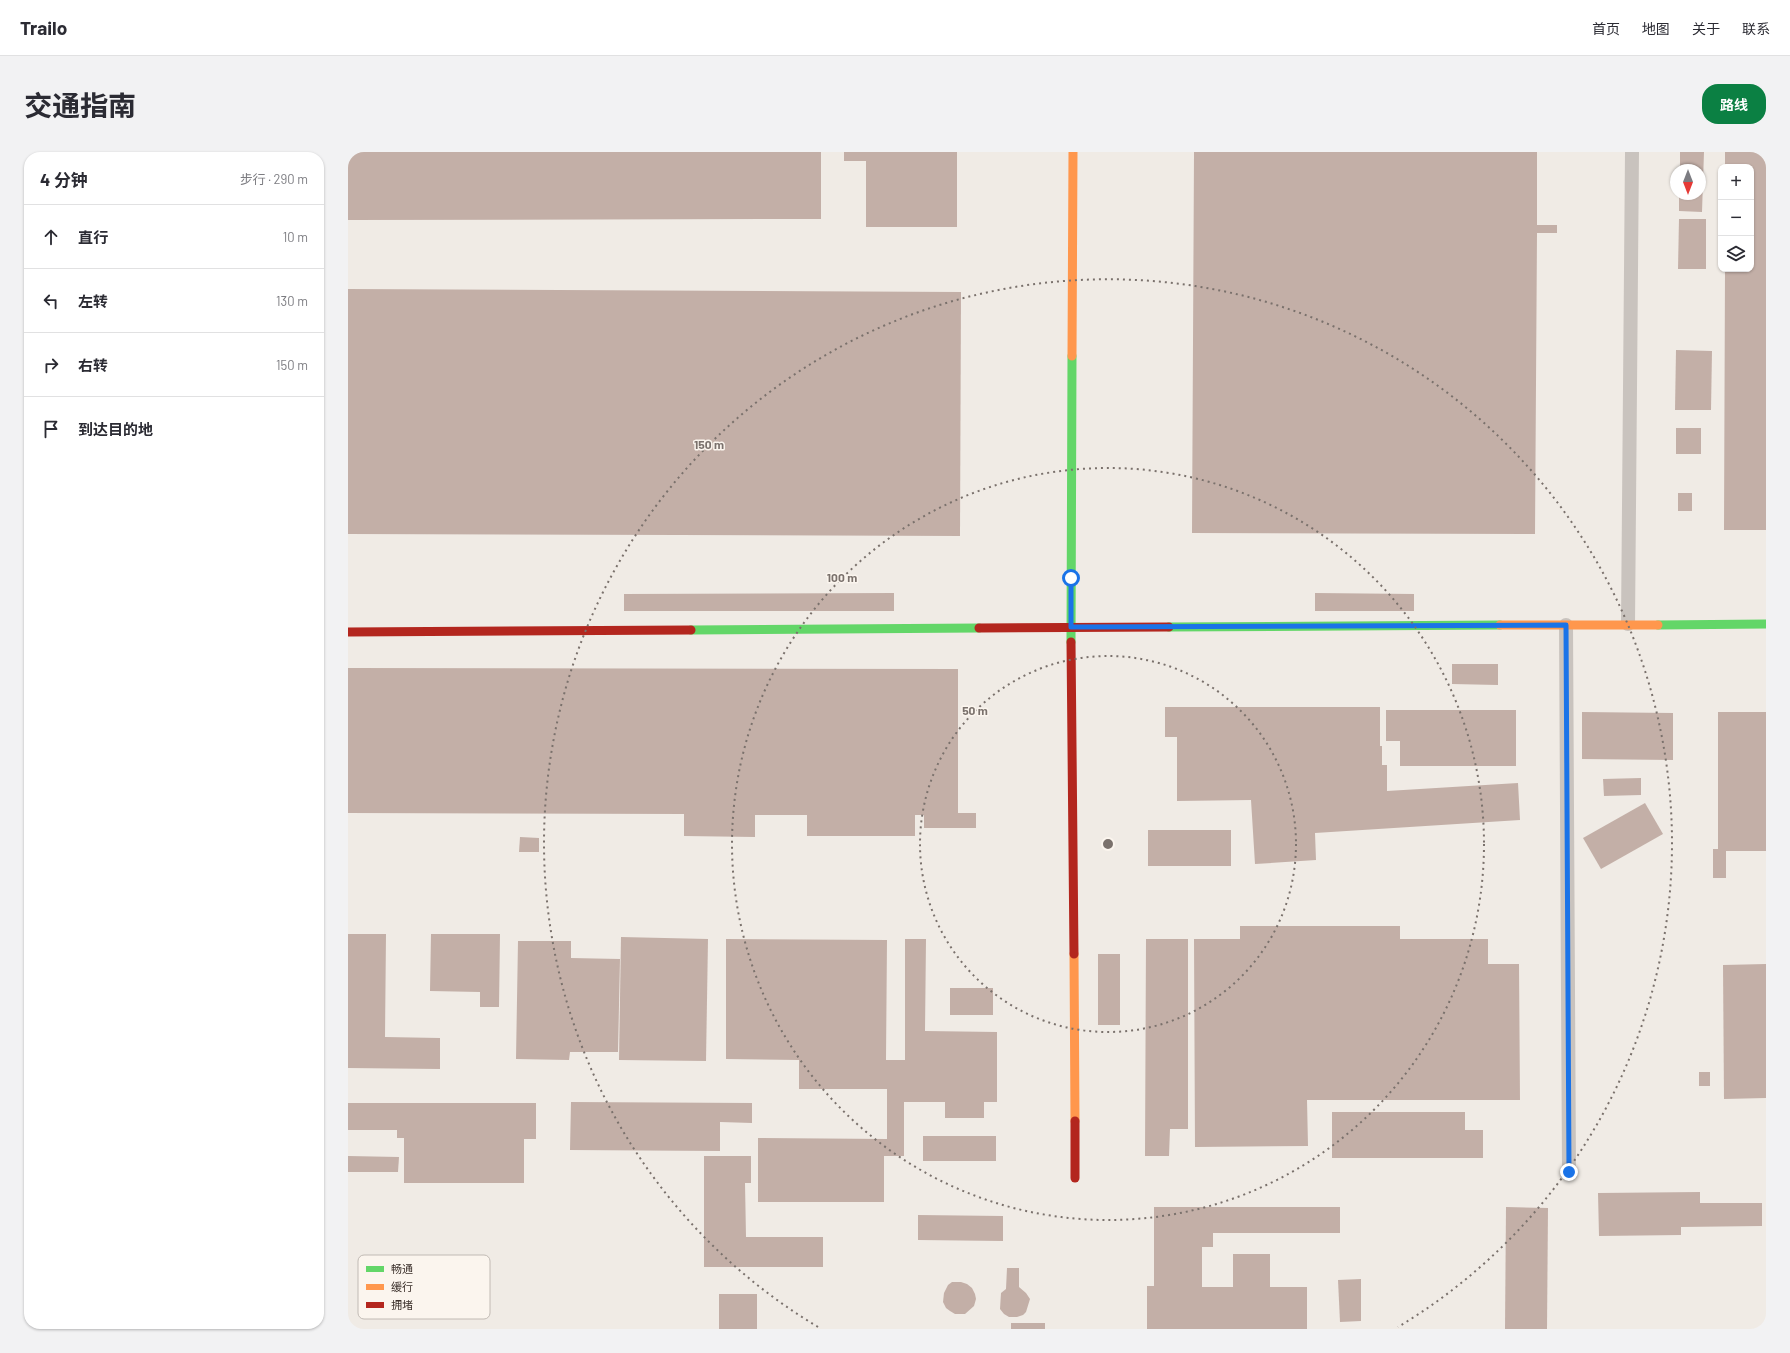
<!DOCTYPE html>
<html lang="zh">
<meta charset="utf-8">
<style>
:root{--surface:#fff;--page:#f2f2f3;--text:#2b2b33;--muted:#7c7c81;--line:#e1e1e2;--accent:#0b8043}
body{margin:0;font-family:Barlow,"Noto Sans SC",sans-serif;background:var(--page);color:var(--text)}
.controls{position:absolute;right:12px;top:12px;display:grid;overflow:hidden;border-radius:8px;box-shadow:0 1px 3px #0004}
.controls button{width:36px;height:36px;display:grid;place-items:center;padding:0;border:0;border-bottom:1px solid var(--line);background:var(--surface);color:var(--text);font:20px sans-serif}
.compass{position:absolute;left:1322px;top:12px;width:36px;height:36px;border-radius:50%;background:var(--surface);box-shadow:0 1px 3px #0004;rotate:180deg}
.stop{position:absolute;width:12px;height:12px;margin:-9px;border:3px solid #1a73e8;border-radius:50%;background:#fff}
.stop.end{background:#1a73e8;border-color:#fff;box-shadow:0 1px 4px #0008}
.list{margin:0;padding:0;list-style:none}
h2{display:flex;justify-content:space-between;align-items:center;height:52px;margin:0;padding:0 16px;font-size:17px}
h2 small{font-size:13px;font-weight:400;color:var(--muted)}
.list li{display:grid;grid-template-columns:26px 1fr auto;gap:12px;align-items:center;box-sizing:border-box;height:64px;padding:0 16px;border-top:1px solid var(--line)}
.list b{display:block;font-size:15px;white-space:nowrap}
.list em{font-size:13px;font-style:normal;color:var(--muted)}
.icon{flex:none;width:22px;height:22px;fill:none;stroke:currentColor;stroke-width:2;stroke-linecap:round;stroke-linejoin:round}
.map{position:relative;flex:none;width:1418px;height:1177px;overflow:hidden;border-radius:16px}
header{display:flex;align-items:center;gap:24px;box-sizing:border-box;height:56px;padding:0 20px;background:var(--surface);border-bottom:1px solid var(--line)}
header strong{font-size:19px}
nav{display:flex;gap:22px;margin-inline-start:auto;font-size:14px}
.intro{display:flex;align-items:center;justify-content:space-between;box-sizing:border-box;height:96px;padding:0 24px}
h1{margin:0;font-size:28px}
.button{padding:10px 18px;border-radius:16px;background:var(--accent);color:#fff;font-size:14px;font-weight:700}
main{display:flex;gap:24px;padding:0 24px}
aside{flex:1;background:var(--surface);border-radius:16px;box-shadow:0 1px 3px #0004}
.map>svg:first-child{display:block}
.building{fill:#c3afa7}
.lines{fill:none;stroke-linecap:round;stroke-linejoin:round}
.lane{stroke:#c9c3be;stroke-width:14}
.fast{stroke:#63d668;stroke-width:9}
.slow{stroke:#ff974d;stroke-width:9}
.jam{stroke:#b3261e;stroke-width:9}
.route{stroke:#1a73e8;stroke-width:5}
.ring{fill:none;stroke:#7a716c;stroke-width:2;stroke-dasharray:2 4}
.key{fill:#fbf5ee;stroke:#c1bab4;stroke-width:1}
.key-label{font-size:11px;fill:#3b302b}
.centre{fill:#7a716c;stroke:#fbf5ee;stroke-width:2}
.ring-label{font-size:12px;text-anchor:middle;font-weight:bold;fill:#7a716c;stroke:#fbf5ee;stroke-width:3;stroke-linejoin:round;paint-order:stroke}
</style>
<header>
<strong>Trailo</strong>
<nav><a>首页</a><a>地图</a><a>关于</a><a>联系</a></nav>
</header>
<div class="intro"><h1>交通指南</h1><a class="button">路线</a></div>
<main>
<aside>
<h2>4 分钟<small>步行 · 290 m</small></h2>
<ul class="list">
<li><svg class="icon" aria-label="ahead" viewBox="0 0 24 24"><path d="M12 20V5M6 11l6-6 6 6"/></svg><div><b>直行</b></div><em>10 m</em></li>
<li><svg class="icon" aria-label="left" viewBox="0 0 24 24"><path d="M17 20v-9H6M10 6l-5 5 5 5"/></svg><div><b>左转</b></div><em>130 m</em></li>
<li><svg class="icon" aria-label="right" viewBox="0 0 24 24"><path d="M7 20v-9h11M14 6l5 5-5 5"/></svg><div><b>右转</b></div><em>150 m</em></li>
<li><svg class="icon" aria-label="arrive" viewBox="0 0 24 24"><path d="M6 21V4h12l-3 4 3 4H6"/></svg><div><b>到达目的地</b></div></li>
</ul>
</aside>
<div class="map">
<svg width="1418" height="1177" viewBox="0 0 1418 1177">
<rect width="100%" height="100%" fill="#f0ebe5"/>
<!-- building -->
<g class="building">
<path d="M0 0H473V67L0 68Z"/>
<rect x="496" y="0" width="22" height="9"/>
<rect x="518" y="0" width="91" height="75"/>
<path d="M846 0H1189V73H1209V81H1189L1187 382 844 381Z"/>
<path d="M1332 0H1356L1354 60 1331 59V42H1352V18H1332Z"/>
<path d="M1377 0H1418V378H1376L1377 117H1403V15H1377Z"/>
<path d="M1331 67H1358V117H1330Z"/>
<path d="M0 137 613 140 612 384 0 382Z"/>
<path d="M1328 198 1364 199 1363 258H1327Z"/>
<rect x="1328" y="276" width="25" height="26"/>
<rect x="1330" y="341" width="14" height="18"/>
<path d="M546 441V459H276V442Z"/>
<path d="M967 441 1066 442V459H967Z"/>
<path d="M1104 512H1150V533L1104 532Z"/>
<path d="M0 516 610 517V661H628V676H576V663H567V684H459V663H407V685L336 684V662L0 661Z"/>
<path d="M817 555H1032V594H1034V613H1039V639L1170 631 1172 668 967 681 968 708 907 712 903 648 829 649V585H817Z"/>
<path d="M1038 558H1168V614H1052V589H1038Z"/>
<path d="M1234 560 1325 561V608L1234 607Z"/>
<path d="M1370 560H1418V699H1378V726H1365V697H1370Z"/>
<path d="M1293 626V643L1256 644 1255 627Z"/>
<path d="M1297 651 1315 682 1253 717 1235 686Z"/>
<rect x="800" y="678" width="83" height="36"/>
<path d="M172 685 191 686V700H171Z"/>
<path d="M892 774H1052V787H1140V812H1171L1172 948H959L960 994 847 995 846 787H892Z"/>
<path d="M0 782H38L37 885 92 886V917L0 916Z"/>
<path d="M83 782H152L151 855H132V840L82 839Z"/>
<path d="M273 785 360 787 358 909 271 908Z"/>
<path d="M378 787 539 788 538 908H557V787H578L577 879 649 880V950H636V966H597V950H556V1004H536V1050H410V986L539 987V937H451V908L378 907Z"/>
<path d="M798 787H840V977H822L821 1004H797Z"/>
<path d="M170 789H223V806L272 807 270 900H222L221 908 168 907Z"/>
<rect x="750" y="802" width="22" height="71"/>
<path d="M1418 812V946L1376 947 1375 813Z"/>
<rect x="602" y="836" width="43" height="27"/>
<rect x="1351" y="920" width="11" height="14"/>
<path d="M223 950 404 951V971L372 970V999L222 998Z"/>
<path d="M0 951H188V987H176V1031H56V986H49V978H0Z"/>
<path d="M984 960H1117V978H1135V1006H984Z"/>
<rect x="575" y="984" width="73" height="25"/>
<path d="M0 1004 51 1005 50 1020H0Z"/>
<path d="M356 1004H403V1031H397L398 1085H475V1115H356Z"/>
<path d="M1352 1040V1051H1414V1074L1333 1075V1083L1251 1084 1250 1041Z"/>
<path d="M806 1055H992V1081H865V1095H854V1135H885V1102H922V1135H959V1177H799V1134H806Z"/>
<path d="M1158 1055 1200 1056 1199 1177H1157Z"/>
<path d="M570 1063 655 1064V1089L570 1088Z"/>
<path d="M659 1116H671V1135L678 1141 682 1147 678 1160 675 1163 669 1165H661L656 1162 652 1157 653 1141 658 1137Z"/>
<path d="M1013 1127V1169L992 1170 990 1128Z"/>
<path d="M604 1130H613L619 1132 624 1136 627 1142 628 1147 626 1154 617 1162H607L602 1159 598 1156 595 1150 596 1141 600 1133Z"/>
<rect x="371" y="1142" width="38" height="35"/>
<rect x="663" y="1171" width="34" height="6"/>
</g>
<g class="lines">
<!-- lane -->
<g class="lane">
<path d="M1280 472 1284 0"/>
<path d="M1218 473 1221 1020"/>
</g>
<!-- fast -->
<g class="fast">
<path d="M1310 473 1418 472"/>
<path d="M821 475 1152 473"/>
<path d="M343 478 631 476"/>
<path d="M723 490 724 204"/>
</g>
<!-- slow -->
<g class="slow">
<path d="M724 204 725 0"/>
<path d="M1152 473H1310"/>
<path d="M726 802 727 969"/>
</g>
<!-- jam -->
<g class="jam">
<path d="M631 476 821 475"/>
<path d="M0 480 343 478"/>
<path d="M723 490 726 802"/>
<path d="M727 969V1026"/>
</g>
</g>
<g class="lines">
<!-- route -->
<path class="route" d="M723 426V475L1218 473 1221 1020"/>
</g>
<!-- distance rings -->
<g class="ring">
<circle cx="760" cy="692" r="188"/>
<circle cx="760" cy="692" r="376"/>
<path d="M470 1175A564 564 0 1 1 1050 1175"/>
</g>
<!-- legend -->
<rect x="10" y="1103" width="132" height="64" rx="6" class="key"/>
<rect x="18" y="1114" width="18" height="6" fill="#63d668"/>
<rect x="18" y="1132" width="18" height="6" fill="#ff974d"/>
<rect x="18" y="1150" width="18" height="6" fill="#b3261e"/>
<g class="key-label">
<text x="43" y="1121">畅通</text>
<text x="43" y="1139">缓行</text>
<text x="43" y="1157">拥堵</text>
</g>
<circle cx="760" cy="692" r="6" class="centre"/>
<g class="ring-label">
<text x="361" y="297">150 m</text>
<text x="494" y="430">100 m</text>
<text x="627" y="563">50 m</text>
</g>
</svg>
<div class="controls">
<button>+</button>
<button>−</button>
<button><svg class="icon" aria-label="layers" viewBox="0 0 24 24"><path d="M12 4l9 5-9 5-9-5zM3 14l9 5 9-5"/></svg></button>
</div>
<svg class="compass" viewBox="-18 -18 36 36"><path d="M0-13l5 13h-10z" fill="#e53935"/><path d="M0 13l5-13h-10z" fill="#7c7c81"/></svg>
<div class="stop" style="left:723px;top:426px"></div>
<div class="stop end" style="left:1221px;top:1020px"></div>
</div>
</main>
